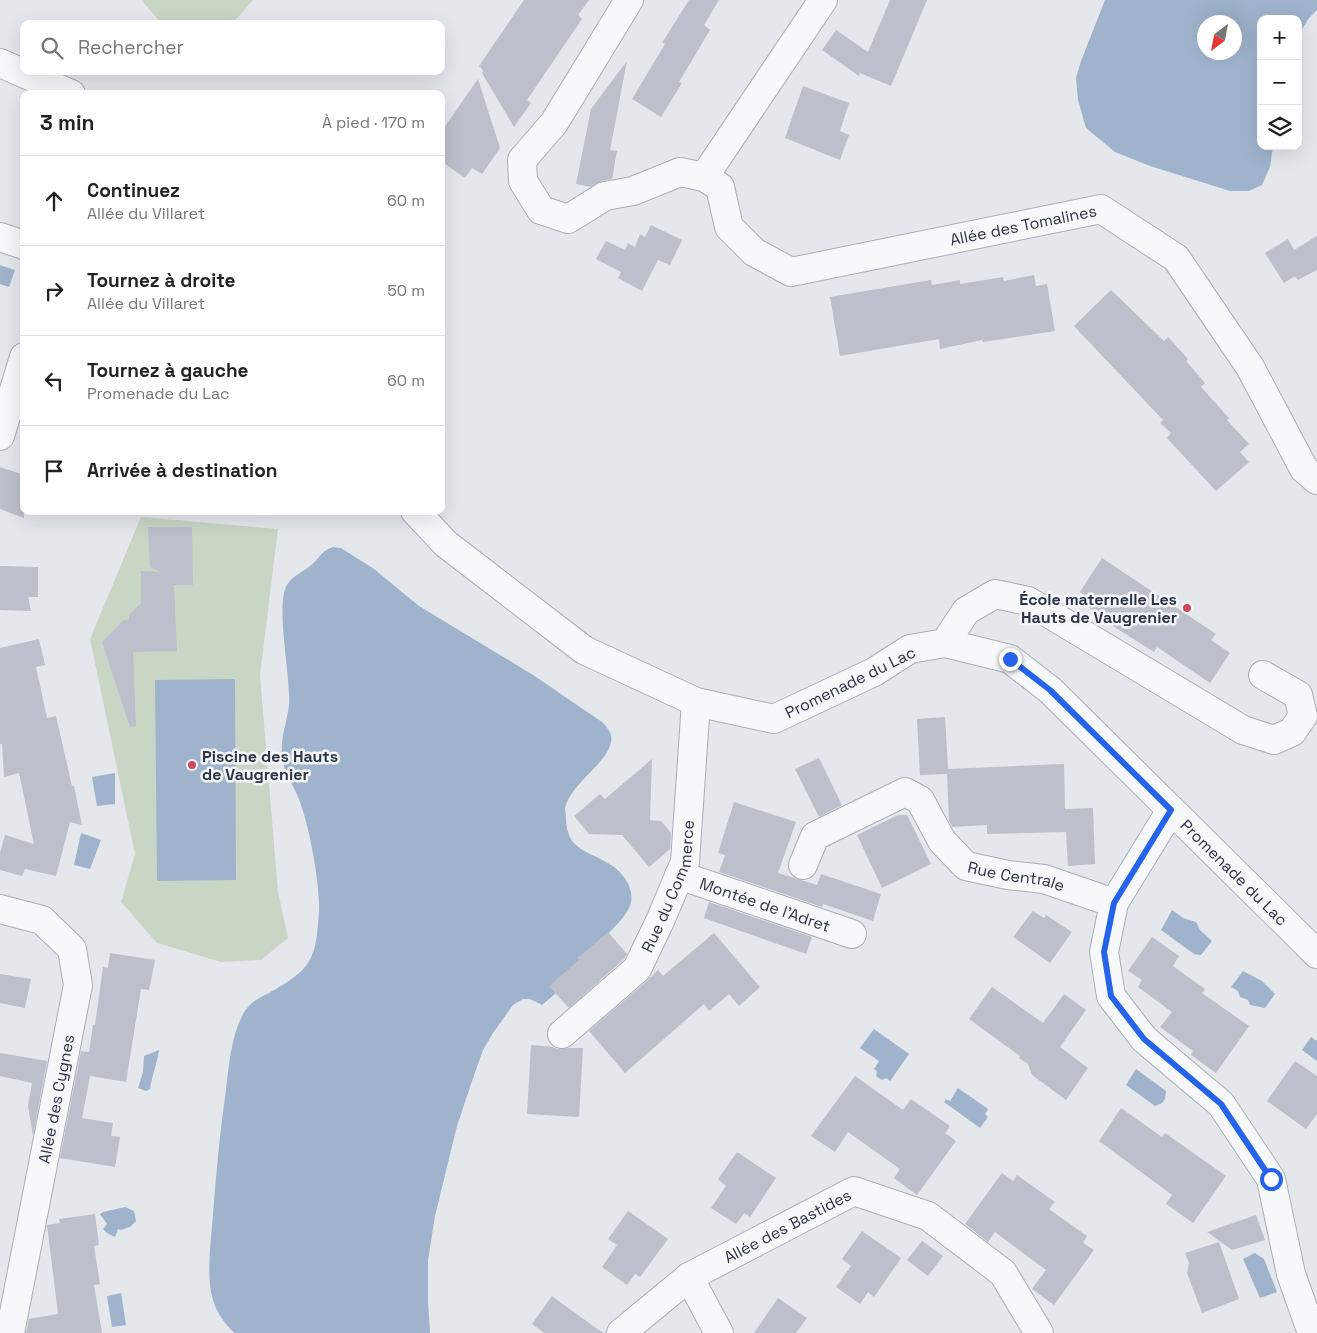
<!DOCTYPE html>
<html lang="fr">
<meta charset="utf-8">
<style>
:root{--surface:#fff;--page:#f2f2f2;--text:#222;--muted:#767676;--line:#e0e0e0}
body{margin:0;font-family:"Space Grotesk",sans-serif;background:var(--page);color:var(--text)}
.controls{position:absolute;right:15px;top:15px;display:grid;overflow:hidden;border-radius:10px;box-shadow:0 5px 20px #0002}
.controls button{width:45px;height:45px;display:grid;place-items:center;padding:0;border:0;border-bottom:1px solid var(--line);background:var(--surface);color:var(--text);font:25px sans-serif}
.compass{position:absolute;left:1197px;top:15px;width:45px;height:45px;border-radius:50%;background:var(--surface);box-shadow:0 5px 20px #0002;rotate:212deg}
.stop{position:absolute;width:15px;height:15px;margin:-11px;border:4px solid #2563eb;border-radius:50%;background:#fff}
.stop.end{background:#2563eb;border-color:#fff;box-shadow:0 1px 5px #0008}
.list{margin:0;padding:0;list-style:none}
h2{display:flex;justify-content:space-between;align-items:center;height:65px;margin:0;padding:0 20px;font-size:21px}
h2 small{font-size:16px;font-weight:400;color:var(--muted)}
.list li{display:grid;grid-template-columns:32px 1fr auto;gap:15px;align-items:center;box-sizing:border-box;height:90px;padding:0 20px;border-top:1px solid var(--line)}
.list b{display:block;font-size:19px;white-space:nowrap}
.list p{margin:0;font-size:16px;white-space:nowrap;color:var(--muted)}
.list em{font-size:16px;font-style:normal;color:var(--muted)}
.icon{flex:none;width:28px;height:28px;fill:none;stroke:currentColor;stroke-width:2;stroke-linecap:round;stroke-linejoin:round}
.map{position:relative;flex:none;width:1317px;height:1333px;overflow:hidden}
.search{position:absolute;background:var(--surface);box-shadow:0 5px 20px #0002;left:20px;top:20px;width:425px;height:55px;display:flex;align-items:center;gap:12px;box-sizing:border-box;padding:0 18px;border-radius:10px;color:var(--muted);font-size:19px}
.panel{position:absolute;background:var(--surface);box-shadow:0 5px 20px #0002;left:20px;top:90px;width:425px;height:425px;border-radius:10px}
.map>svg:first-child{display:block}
.green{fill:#c9d6c5}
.water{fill:#9fb4cc;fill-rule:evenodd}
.building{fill:#bbc0ca}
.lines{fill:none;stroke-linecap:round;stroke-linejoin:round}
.minor-casing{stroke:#a9aeb7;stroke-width:30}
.minor{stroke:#f7f8fa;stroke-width:28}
.route{stroke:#2563eb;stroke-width:6}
.poi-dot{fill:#d1495b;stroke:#f4f6f9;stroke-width:2}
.labels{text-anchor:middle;stroke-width:5;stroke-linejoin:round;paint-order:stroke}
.street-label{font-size:16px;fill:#2b3445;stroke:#f4f6f9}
.poi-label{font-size:16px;font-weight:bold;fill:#2b3445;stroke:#f4f6f9;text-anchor:end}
</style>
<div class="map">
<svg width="1317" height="1333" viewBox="0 0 1317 1333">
<rect width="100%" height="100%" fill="#e4e7ec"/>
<!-- green -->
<g class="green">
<path d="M143 0H253L232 24H162L142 1Z"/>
<path d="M141 517 278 529 260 675 278 892 288 938 261 960 221 962 157 943 121 902 135 854 90 639Z"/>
</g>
<!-- water -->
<g class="water">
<path d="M1105 0H1317V10L1309 18 1298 36V19H1261V146H1273L1270 167 1262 185 1249 191H1230L1150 166 1115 152 1086 128 1078 100 1076 78 1081 61ZM1204 22H1234V52H1204Z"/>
<path d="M0 265 15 270 9 287 0 284Z"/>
<path d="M333 547 341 548 374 569 419 606 533 675 602 722C607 727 613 734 611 742 607 764 572 782 565 808 565 811 566 816 566 819 566 827 568 834 572 841 582 853 598 856 611 865 625 874 638 893 628 910 617 929 595 944 578 958L580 959 556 993 542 1005 530 999H523L513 1005 493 1033 483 1050 471 1084 457 1126 435 1216 428 1260V1302L430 1333H234C222 1320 215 1311 211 1292 207 1267 211 1240 213 1215 216 1173 220 1131 226 1090 229 1065 231 1037 243 1014 249 1003 258 998 269 993 312 969 316 960 319 911 320 884 310 831 301 805 296 788 284 774 282 757 280 739 287 722 289 705 291 677 275 605 287 585 292 576 303 572 310 566 319 559 322 550 333 547Z"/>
<path d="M235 679 236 880 157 881 155 680Z"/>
<path d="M115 773V804L97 806 92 777Z"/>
<path d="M81 833 101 840 90 869 74 865Z"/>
<path d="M1172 910 1183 918 1196 922 1200 930 1212 941 1201 955 1194 954 1161 930Z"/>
<path d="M1243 971 1262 981 1275 994 1265 1008 1250 1005 1248 1000 1240 997 1238 991 1231 987Z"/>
<path d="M874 1029 909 1054 890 1081 886 1078 882 1080 876 1076 877 1071 874 1069 879 1061 860 1048Z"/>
<path d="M1311 1037 1317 1041V1061L1302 1050Z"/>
<path d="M159 1050C157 1064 152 1075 150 1089L146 1091 138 1088 143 1072 144 1056Z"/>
<path d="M1136 1069 1166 1091C1165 1100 1165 1103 1155 1106L1126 1085Z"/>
<path d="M958 1088 988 1109 985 1114 988 1117 980 1128 944 1102 946 1099 950 1101Z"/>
<path d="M125 1207 134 1211 136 1221 130 1227 121 1230 118 1229 115 1237 107 1233 103 1229 107 1224 100 1214 103 1212Z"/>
<path d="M1255 1253 1264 1259 1277 1292 1260 1298 1243 1259Z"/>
<path d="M121 1293 126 1325 112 1327 107 1296Z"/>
</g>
<!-- building -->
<g class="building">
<path d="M524 0H589L578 15 582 19 527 100 531 103 514 127 482 73 483 70 479 66Z"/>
<path d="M689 0H719L704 25 710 30 679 82 682 83 661 117 632 99 665 44 662 43Z"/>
<path d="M890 0H927L891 86 860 73 859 76 822 50 836 30 868 52Z"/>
<path d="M627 61 610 150 617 151 612 179 602 181 591 187 576 184 591 109Z"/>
<path d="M478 79 500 148 482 174 472 168 465 178 441 161V132Z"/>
<path d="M803 86 849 103 840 131 849 135 840 160 785 138Z"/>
<path d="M651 225 682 240 670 265 658 260 642 291 618 278 621 272 596 259 606 241 625 250 628 243 635 247 640 234 645 237Z"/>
<path d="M1317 236V270L1298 280 1295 276 1284 283 1265 253 1288 239 1294 250Z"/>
<path d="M1034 275 1036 286 1047 284 1055 331 983 342 982 340 940 349 939 339 840 356 830 297 931 280 932 285 960 280V284L1003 277 1004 281Z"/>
<path d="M1111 290 1164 341 1168 337 1188 359 1186 361 1205 383 1201 387 1229 418 1227 420 1249 444 1240 452 1249 462 1216 491 1167 438 1171 433 1160 423 1163 420 1074 326Z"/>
<path d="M0 467 24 475V518L0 509Z"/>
<path d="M148 527H192L193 585H174L177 651 133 652 136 726 130 727 102 642 124 620 129 619V615L141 603V571L161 572 150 567Z"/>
<path d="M1102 558 1216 634 1211 640 1230 653 1210 683 1157 647 1154 652 1113 626 1114 624 1088 607 1093 601 1080 592Z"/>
<path d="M0 566 38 567V597H28L31 611 0 610Z"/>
<path d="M39 639 45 665 36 667 47 718 56 716 72 786H74L82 825 70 822 56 876 25 869 22 876 0 870V853L5 835 34 844 19 773 4 777 2 744H0V648Z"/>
<path d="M945 717 948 769 1064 764 1065 809 1093 808 1095 864 1068 866 1066 832 987 834V825L952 827 949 820 947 774 920 775 917 719Z"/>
<path d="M819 758 842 805 819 817 795 769Z"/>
<path d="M652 759 650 820 661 821 671 833 670 849 649 867 622 835 589 834 574 816 600 794 605 799Z"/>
<path d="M734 802 796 822 778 873 817 885 821 874 881 894 873 921 823 904 822 907 719 872 725 855 718 853Z"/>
<path d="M898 815H907L931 864 882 888 857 835Z"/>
<path d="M709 902 812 937 806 954 704 918Z"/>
<path d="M1033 911 1044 918 1046 915 1072 932 1050 963 1013 937Z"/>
<path d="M608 932 627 954 624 959 569 1008 549 986 580 959 578 958Z"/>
<path d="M714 933 760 987 739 1006 729 994 709 1011 704 1004 625 1073 589 1031 647 981 658 970 663 976Z"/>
<path d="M1152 937 1179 956 1173 966 1205 989 1202 993 1249 1026 1216 1073 1191 1055 1193 1051 1160 1027 1172 1012 1138 987 1142 980 1128 971Z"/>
<path d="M110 953 155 960 149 990 141 989 126 1082 90 1076 82 1118 113 1123 111 1136 120 1137 115 1167 60 1158 81 1051 89 1052 93 1025H95L103 967 108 968Z"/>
<path d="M0 974 31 979 25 1008 0 1003Z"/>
<path d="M992 987 1043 1023 1064 994 1086 1010 1060 1047 1088 1068 1066 1100 1032 1075 1028 1064 1019 1058 1020 1056 969 1019Z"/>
<path d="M531 1045 553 1047 557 1049H564L569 1048H583L579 1117 527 1114Z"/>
<path d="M0 1053 47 1061 33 1136 28 1106 32 1083 0 1076Z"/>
<path d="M1295 1061 1317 1076V1114L1306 1129 1267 1101Z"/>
<path d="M855 1076 903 1110 911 1099 950 1126 945 1133 956 1141 917 1195 894 1178 900 1169 848 1132 835 1152 811 1136Z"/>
<path d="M1121 1108 1162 1137 1165 1133 1226 1176 1193 1223 1166 1204 1172 1195 1099 1141Z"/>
<path d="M737 1152 776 1178 750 1217 744 1213 736 1224 711 1208 726 1186 718 1179Z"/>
<path d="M1002 1173 1013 1181 1017 1175 1055 1202 1049 1209 1087 1236 1083 1243 1094 1250 1054 1305 1032 1289 1046 1270 995 1232 988 1242 965 1224Z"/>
<path d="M628 1211 668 1239 640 1277 635 1274 627 1285 602 1267 617 1245 608 1239Z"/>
<path d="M95 1214 99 1245 94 1246 100 1284 94 1285 102 1333H26L29 1319 58 1314 47 1225 60 1223 59 1219Z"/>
<path d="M1256 1215 1265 1240 1232 1250 1207 1232Z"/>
<path d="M862 1231 901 1258 874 1297 868 1292 860 1304 836 1287 851 1266 842 1259Z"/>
<path d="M922 1241 943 1256 928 1276 907 1260Z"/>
<path d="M1219 1242 1239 1299 1202 1313 1187 1273 1189 1263 1185 1253Z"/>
<path d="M552 1296 560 1302 603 1333H544L532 1324Z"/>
<path d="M778 1298 807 1318 796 1333H754Z"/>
</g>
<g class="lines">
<defs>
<g id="minor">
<path id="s1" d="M629 0 554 123 522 160 523 181 541 210 568 219 605 196 633 191 680 172 704 177 720 187 729 227 754 252 791 272 1101 209 1176 258 1250 367 1304 469 1317 480"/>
<path d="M0 63 71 94"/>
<path d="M704 177 823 0"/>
<path d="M0 237 24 245"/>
<path d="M0 436 24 357"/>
<path id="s2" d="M415 511 446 544 584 650 696 702 774 719 874 672 910 649 945 643 1010 659 1050 690 1317 954"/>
<path d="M945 643 966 611 995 594 1028 601 1243 730 1274 740 1292 732 1303 716 1298 695 1263 675"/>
<path d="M1171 810 1114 903 1104 952 1111 996 1144 1039 1221 1104 1271 1179 1291 1274 1312 1333"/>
<path id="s3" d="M803 865 815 836 905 792 920 800 942 841 966 866 1008 875 1044 879 1114 903"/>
<path id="s4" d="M679 875 852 934"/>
<path d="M0 909 42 920 72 949 78 985 10 1333"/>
<path id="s5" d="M562 1034 637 969 660 921 685 862 696 702"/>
<path d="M689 1277 719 1333"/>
<path id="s6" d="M621 1333 689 1277 854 1191 928 1216 1003 1273 1039 1333"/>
</g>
</defs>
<!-- minor casing -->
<use href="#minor" class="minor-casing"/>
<!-- minor -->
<use href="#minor" class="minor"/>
</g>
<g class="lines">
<!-- route -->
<path class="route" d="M1010 659 1050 690 1171 810 1114 903 1104 952 1111 996 1144 1039 1221 1104 1271 1179"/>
</g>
<!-- markers -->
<g class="poi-dot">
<circle cx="1187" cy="608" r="5"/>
<circle cx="192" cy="765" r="5"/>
</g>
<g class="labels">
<!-- street labels -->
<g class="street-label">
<text dy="6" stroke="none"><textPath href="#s1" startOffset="798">Allée des Tomalines</textPath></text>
<text transform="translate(850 682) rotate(-26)" y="6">Promenade du Lac</text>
<text dy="6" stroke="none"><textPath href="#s2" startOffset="988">Promenade du Lac</textPath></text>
<text dy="6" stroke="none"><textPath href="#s3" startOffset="281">Rue Centrale</textPath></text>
<text dy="6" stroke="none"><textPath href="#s5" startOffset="189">Rue du Commerce</textPath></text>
<text dy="6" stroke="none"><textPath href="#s4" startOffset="91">Montée de l’Adret</textPath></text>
<text transform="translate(56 1099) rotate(-79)" y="6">Allée des Cygnes</text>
<text dy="6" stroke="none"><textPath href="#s6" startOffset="199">Allée des Bastides</textPath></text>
</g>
<!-- poi labels -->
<g class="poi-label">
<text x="1177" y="605">École maternelle Les<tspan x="1177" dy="18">Hauts de Vaugrenier</tspan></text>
<text x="202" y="762" text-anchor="start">Piscine des Hauts<tspan x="202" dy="18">de Vaugrenier</tspan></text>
</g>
</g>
</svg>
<div class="controls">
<button>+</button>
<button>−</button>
<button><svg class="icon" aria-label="layers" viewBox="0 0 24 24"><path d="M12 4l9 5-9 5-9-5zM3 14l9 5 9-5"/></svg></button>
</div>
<svg class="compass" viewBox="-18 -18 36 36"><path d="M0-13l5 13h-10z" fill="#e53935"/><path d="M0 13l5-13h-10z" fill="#767676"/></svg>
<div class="stop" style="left:1271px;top:1179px"></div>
<div class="stop end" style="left:1010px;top:659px"></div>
<div class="search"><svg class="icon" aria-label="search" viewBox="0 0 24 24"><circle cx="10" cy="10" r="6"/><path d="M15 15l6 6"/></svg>Rechercher</div>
<section class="panel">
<h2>3 min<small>À pied · 170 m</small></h2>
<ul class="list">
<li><svg class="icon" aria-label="ahead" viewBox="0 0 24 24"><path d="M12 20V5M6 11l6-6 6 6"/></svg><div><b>Continuez</b><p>Allée du Villaret</p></div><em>60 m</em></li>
<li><svg class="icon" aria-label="right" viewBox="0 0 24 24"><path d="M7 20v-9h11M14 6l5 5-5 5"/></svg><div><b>Tournez à droite</b><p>Allée du Villaret</p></div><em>50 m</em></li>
<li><svg class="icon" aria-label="left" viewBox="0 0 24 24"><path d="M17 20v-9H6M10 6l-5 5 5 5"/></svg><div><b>Tournez à gauche</b><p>Promenade du Lac</p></div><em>60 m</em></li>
<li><svg class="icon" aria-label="arrive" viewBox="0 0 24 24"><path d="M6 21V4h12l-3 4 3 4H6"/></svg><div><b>Arrivée à destination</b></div></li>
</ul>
</section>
</div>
